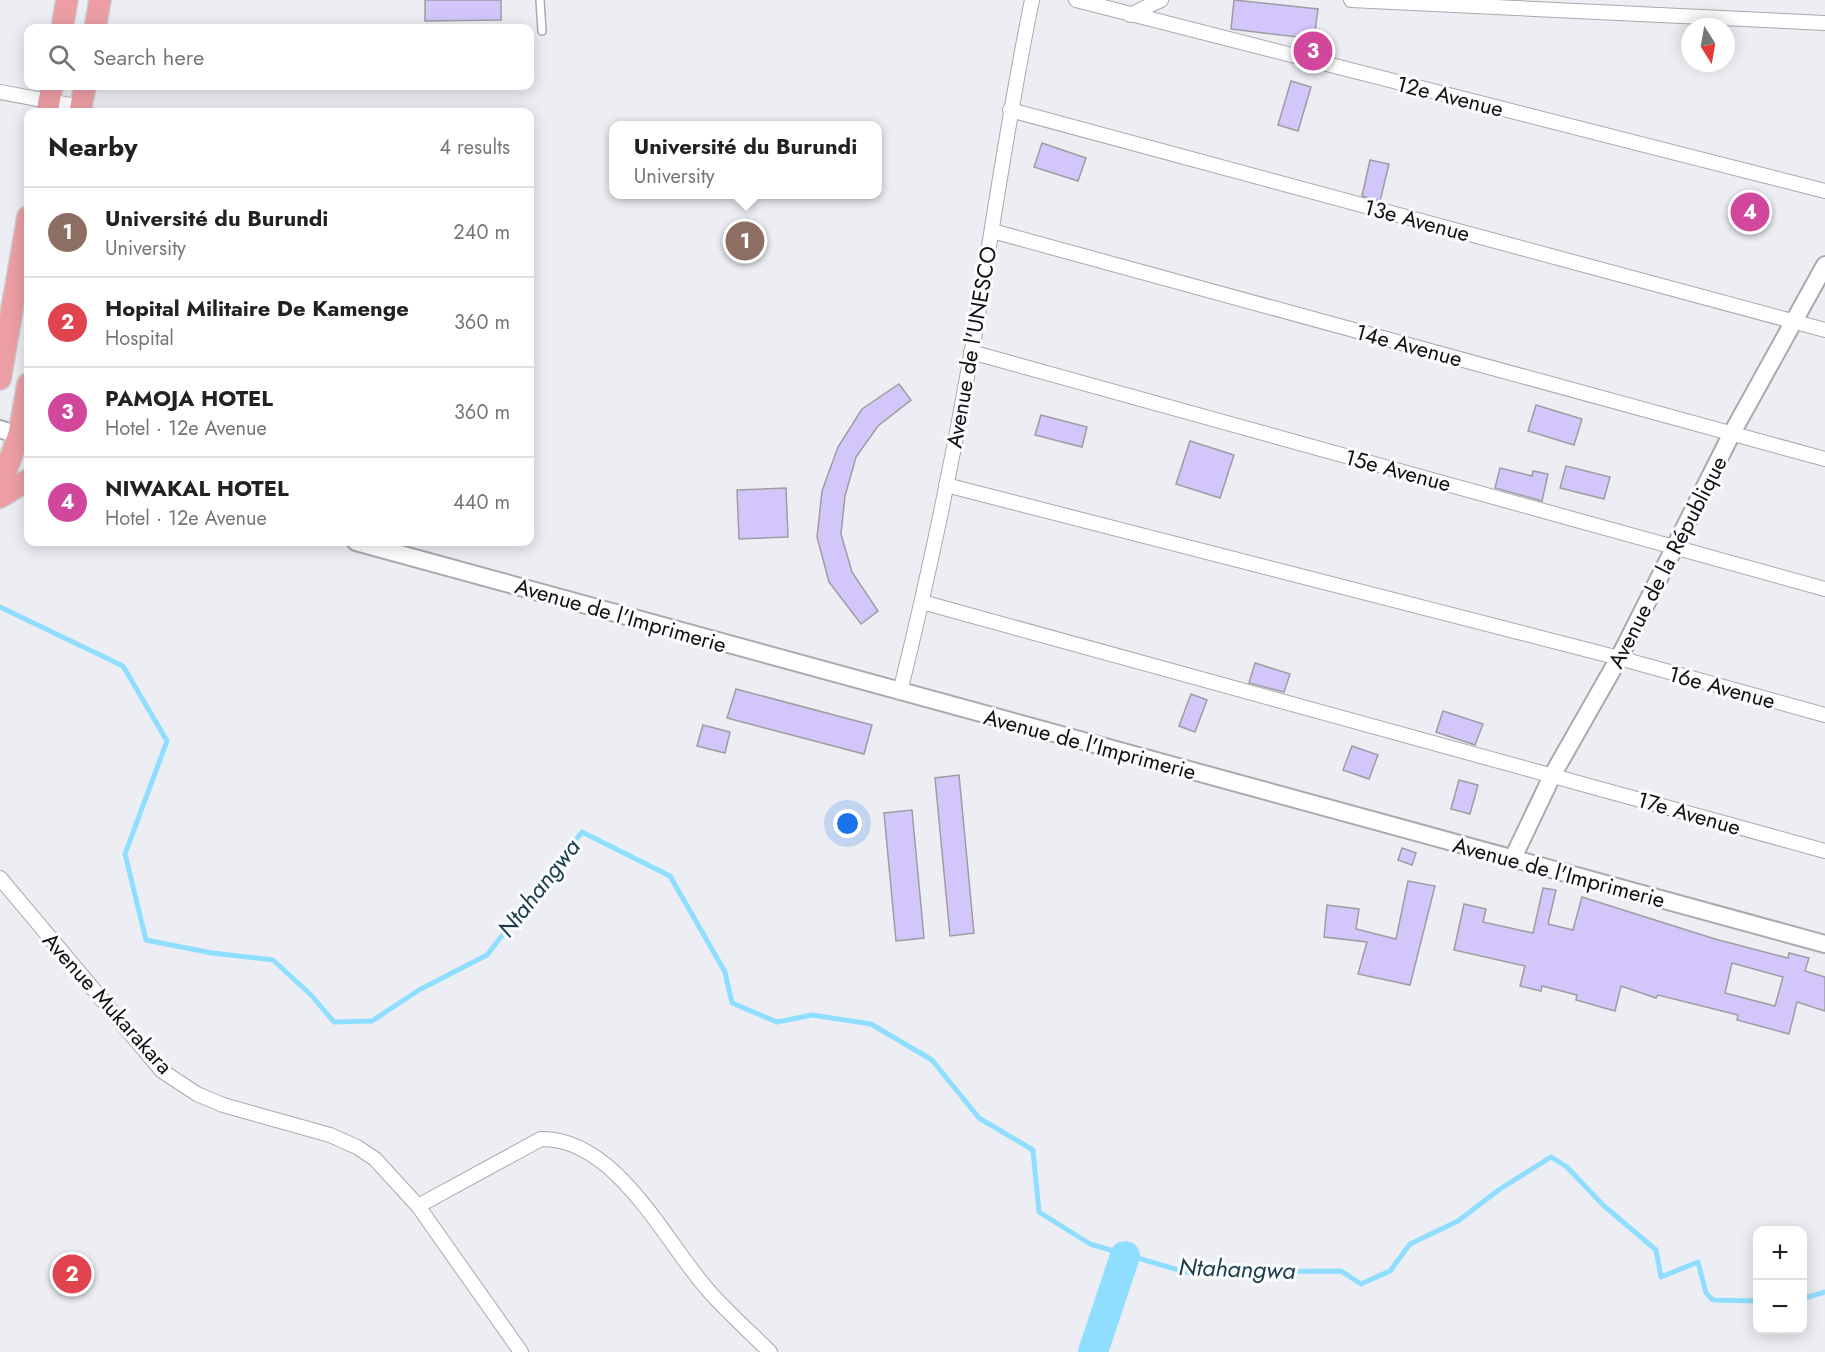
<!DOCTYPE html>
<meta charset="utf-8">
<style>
:root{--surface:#fff;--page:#f2f2f2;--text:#222;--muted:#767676;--line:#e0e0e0;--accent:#19655e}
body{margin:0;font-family:Jost,sans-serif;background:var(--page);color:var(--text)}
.controls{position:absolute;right:18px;bottom:18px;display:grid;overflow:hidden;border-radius:12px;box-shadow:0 3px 15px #0003}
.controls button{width:54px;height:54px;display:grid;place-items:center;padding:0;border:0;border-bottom:2px solid var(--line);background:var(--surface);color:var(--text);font:30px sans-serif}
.compass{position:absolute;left:1681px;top:18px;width:54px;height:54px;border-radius:50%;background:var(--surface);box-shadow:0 3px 15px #0003;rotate:169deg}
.you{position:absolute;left:848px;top:824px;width:21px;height:21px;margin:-15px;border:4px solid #fff;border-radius:50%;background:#1a73e8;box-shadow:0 0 0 9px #1a73e833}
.badge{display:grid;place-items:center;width:39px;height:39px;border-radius:50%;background:var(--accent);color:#fff;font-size:20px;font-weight:700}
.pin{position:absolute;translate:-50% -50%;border:3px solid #fff;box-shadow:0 2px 6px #0006}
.popup{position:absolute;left:609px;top:121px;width:273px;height:78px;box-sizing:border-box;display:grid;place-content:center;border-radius:12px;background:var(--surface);filter:drop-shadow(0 2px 4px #0005);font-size:20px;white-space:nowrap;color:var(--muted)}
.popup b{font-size:22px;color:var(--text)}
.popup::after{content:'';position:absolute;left:50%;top:100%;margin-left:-12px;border:12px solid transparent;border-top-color:var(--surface)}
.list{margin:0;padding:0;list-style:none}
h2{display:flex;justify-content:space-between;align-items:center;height:78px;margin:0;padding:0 24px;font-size:26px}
h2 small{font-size:20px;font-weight:400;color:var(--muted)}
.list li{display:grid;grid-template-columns:39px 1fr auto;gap:18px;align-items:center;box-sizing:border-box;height:90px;padding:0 24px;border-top:2px solid var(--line)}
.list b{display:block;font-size:22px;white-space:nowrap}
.list p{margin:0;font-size:20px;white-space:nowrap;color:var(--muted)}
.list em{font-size:20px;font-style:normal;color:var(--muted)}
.icon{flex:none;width:33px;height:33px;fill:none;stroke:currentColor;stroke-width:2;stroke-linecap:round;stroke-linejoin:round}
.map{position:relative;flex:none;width:1825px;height:1352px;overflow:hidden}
.search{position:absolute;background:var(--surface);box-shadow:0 3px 15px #0003;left:24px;top:24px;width:510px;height:66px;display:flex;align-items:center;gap:15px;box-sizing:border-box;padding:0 21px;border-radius:12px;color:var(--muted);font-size:22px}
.panel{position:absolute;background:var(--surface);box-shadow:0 3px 15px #0003;left:24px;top:108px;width:510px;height:438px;border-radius:12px}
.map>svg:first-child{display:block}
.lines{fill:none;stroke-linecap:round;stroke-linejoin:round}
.stream{stroke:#8fdeff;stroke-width:5}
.river{stroke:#8fdeff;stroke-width:30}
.building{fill:#d2c6fa;stroke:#9e9da1;stroke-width:1.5;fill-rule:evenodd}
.service-casing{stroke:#a9a9ae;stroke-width:10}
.minor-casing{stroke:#a9a9ae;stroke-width:16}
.tertiary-casing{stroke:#a9a9ae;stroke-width:20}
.primary-casing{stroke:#cacacb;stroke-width:24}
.service{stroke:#fff;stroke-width:7}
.minor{stroke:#fff;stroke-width:14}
.tertiary{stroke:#fff;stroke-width:16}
.primary{stroke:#ed9ea5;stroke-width:21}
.labels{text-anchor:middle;stroke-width:6;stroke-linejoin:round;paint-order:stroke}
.street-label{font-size:22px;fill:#101011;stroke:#fbfcfe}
.water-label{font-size:24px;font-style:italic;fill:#1a3e4c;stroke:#fbfcfe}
</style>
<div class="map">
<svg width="1825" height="1352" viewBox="0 0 1825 1352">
<rect width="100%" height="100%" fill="#edeef3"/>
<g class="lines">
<!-- stream -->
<g class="stream">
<path d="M0 607 123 666 167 741 125 854 146 940 212 953 273 960 311 995 334 1022 372 1021 419 990 487 955 582 832 670 876 725 972 732 1003 777 1022 812 1015 871 1024 932 1060 979 1118 1033 1150 1039 1212 1090 1244 1185 1272 1341 1271 1361 1284 1390 1271 1410 1244 1458 1221 1500 1189 1551 1157 1567 1167 1603 1205 1656 1250 1661 1277 1698 1262 1706 1293 1713 1300 1758 1301"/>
<path d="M1802 1299 1825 1292"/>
</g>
<!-- river -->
<path class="river" d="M1093 1352 1125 1256"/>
</g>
<!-- building -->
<g class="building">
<path d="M425 0H501V20L425 21Z"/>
<path d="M1234 0 1318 9 1314 39 1231 29Z"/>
<path d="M1291 81 1311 87 1298 131 1278 125Z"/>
<path d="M1042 143 1086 158 1078 181 1034 167Z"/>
<path d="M1370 160 1389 164 1380 201 1362 196Z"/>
<path d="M899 384 911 400 878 426 856 457 845 496 841 534 852 572 878 611 861 624 829 582 817 537 822 491 838 447 862 409Z"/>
<path d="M1536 405 1582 419 1574 445 1528 431Z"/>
<path d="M1041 415 1087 427 1082 447 1035 435Z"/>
<path d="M1190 441 1234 455 1220 498 1176 484Z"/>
<path d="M1566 466 1610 477 1604 499 1560 488Z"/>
<path d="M1500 468 1532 476 1533 471 1548 474 1542 501 1495 488Z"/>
<path d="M786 488 788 537 739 539 737 490Z"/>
<path d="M1255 663 1290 674 1284 692 1249 683Z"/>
<path d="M736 689 872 725 864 754 727 718Z"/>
<path d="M1191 694 1207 700 1195 732 1179 726Z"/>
<path d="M1443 711 1483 724 1475 745 1436 732Z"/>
<path d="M703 725 730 732 725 753 697 746Z"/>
<path d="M1352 746 1378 755 1369 779 1343 770Z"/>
<path d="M959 775 974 933 950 936 935 778Z"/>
<path d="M1459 780 1478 785 1470 814 1451 809Z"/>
<path d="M912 810 924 938 896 941 884 813Z"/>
<path d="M1402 848 1416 853 1412 865 1398 860Z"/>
<path d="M1408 881 1435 886 1410 985 1358 974 1367 942 1324 937 1327 905 1359 909 1356 929 1396 939Z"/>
<path d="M1543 888 1556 890 1548 924 1573 930 1582 897 1715 939 1788 958 1789 953 1809 958 1805 971 1825 977V1011L1797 1002 1789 1034 1737 1020 1738 1015 1658 995 1656 998 1621 986 1615 1011 1576 1000 1577 995 1542 986 1541 991 1520 986 1525 966 1454 950 1464 904 1486 909 1483 922 1533 933ZM1732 963 1783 977 1775 1006 1725 993Z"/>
</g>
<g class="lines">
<defs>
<path id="service" d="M540 0 542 31"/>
<g id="minor">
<path d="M1076 0 1825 191"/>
<path d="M1351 0 1825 23"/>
<path d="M1130 15 1161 0"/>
<path d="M0 92 81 107"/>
<path d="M1010 110 1825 330"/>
<path d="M992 231 1825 459"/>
<path d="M971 352 1825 589"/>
<path d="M946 485 1619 658 1825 715"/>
<path d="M922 602 1825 851"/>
<path d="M900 692C928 579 952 465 972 350 992 233 1008 116 1032 0"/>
<path d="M0 878 162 1071 197 1094 223 1105 330 1135 357 1147 375 1159 418 1206 521 1352"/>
<path d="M418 1206 541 1139C616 1138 664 1240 708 1290 727 1312 750 1332 770 1352"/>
</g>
<g id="tertiary">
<path d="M0 429 28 439"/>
<path d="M356 542 1825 944"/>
<path d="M1512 860 1553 774 1619 658 1732 433 1825 265"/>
</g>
<g id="primary">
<path d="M62 28 67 0"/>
<path d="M95 28 100 0"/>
<path d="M47 112 52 86"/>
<path d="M80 112 85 86"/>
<path d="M0 379 28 217"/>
<path d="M0 488 19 434 28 384"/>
<path d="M0 497 28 480"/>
</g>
</defs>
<!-- service casing -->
<use href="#service" class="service-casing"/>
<!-- minor casing -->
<use href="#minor" class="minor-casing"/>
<!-- tertiary casing -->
<use href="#tertiary" class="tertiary-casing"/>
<!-- primary casing -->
<use href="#primary" class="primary-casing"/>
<!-- service -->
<use href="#service" class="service"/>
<!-- minor -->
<use href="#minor" class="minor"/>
<!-- tertiary -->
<use href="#tertiary" class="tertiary"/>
<!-- primary -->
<use href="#primary" class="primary"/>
</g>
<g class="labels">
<!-- street labels -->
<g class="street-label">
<text transform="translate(1450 96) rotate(14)" y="8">12e Avenue</text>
<text transform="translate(1417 220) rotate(15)" y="8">13e Avenue</text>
<text transform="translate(1409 345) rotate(15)" y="8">14e Avenue</text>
<text transform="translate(971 347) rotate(-80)" y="8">Avenue de l'UNESCO</text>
<text transform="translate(1398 470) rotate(15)" y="8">15e Avenue</text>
<text transform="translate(1667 562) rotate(-63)" y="8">Avenue de la République</text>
<text transform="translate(621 615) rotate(16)" y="8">Avenue de l'Imprimerie</text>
<text transform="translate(1722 687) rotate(15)" y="8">16e Avenue</text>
<text transform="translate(1090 744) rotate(15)" y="8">Avenue de l'Imprimerie</text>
<text transform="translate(1689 813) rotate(16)" y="8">17e Avenue</text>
<text transform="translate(1559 872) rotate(15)" y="8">Avenue de l'Imprimerie</text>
<text transform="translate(108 1003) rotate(48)" y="8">Avenue Mukarakara</text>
</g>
<!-- water labels -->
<g class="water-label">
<text transform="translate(539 888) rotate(-52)" y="8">Ntahangwa</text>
<text transform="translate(1237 1269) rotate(2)" y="8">Ntahangwa</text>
</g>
</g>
</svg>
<div class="controls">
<button>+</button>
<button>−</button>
</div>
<svg class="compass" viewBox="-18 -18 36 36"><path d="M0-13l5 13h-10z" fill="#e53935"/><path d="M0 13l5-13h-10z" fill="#767676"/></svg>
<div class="you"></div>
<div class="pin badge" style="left:745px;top:241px;background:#8d6e63">1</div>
<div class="popup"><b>Université du Burundi</b>University</div>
<div class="pin badge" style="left:72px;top:1274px;background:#e0444e">2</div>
<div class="pin badge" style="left:1313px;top:51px;background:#d1479c">3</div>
<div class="pin badge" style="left:1750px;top:212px;background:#d1479c">4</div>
<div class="search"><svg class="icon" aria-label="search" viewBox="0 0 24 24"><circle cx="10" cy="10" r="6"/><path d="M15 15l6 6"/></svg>Search here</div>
<section class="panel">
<h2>Nearby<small>4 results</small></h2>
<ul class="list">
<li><span class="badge" style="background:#8d6e63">1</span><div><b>Université du Burundi</b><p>University</p></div><em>240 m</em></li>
<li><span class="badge" style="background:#e0444e">2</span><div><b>Hopital Militaire De Kamenge</b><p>Hospital</p></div><em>360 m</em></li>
<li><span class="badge" style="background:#d1479c">3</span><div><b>PAMOJA HOTEL</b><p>Hotel · 12e Avenue</p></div><em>360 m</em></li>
<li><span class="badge" style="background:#d1479c">4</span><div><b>NIWAKAL HOTEL</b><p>Hotel · 12e Avenue</p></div><em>440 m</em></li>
</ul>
</section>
</div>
